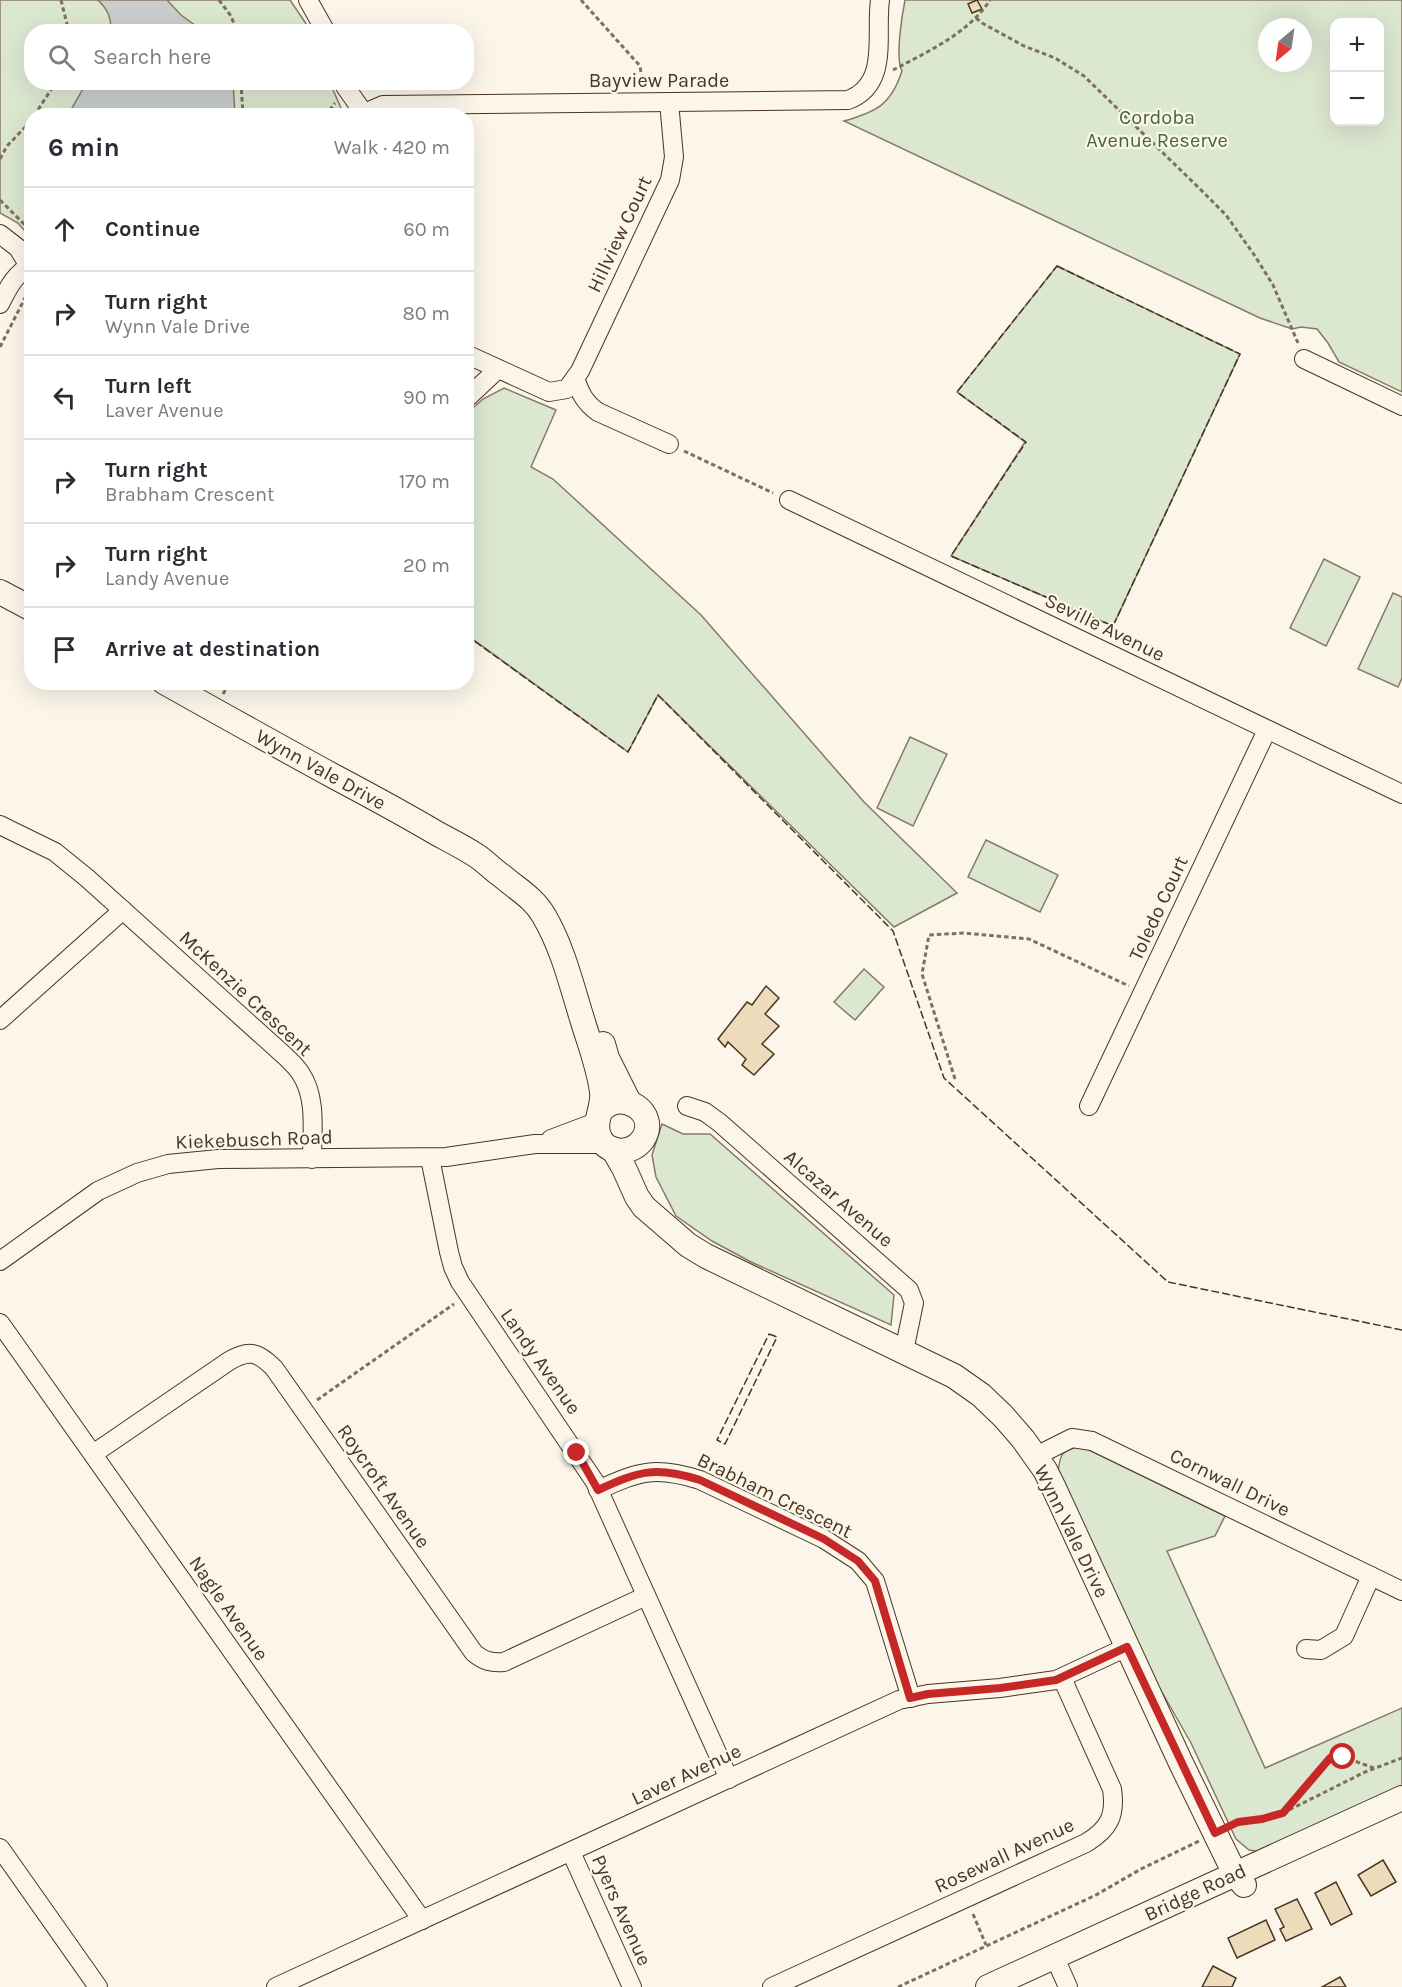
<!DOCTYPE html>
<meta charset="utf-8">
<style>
:root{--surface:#fff;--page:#f2f2f3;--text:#2b2b33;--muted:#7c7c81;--line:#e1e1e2}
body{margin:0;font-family:Karla,sans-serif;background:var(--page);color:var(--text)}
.controls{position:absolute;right:18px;top:18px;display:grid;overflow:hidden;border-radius:12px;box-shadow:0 6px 24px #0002}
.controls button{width:54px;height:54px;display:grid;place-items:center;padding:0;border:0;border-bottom:2px solid var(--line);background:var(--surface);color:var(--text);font:30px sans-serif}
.compass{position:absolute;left:1258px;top:18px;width:54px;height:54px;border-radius:50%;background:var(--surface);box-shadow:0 6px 24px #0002;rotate:209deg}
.stop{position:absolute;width:18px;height:18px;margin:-14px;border:4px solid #c62828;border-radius:50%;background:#fff}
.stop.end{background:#c62828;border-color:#fff;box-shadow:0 2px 6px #0008}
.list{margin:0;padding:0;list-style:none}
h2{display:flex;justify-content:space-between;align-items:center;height:78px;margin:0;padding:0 24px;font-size:26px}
h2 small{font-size:20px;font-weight:400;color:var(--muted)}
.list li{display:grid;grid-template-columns:39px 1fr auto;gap:18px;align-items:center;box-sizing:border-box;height:84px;padding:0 24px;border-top:2px solid var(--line)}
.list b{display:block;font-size:22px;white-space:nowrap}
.list p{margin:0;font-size:20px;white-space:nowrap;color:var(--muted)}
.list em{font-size:20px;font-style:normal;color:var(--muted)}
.icon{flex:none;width:33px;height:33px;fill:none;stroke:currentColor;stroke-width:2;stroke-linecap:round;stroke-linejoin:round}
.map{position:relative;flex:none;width:1402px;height:1987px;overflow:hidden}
.search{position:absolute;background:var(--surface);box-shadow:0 6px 24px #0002;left:24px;top:24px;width:450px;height:66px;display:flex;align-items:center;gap:15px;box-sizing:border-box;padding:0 21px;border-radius:24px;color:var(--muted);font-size:22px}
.panel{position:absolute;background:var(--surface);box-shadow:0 6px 24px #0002;left:24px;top:108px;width:450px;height:582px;border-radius:24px}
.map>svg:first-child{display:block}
.green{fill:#dce7d0;stroke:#887966;stroke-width:1.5;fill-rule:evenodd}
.water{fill:#c9cecd;stroke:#887966;stroke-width:1.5}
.building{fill:#ecdcbc;stroke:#4a3520;stroke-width:1.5}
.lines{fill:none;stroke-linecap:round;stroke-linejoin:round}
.minor-casing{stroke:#4a3520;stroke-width:20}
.major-casing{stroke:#4a3520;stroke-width:26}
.path{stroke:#7f6f5c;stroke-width:3;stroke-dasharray:4.5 3;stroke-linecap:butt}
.minor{stroke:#fbf6e9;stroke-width:18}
.major{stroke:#fbf6e9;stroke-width:24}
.fence{stroke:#4a3520;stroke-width:1.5;stroke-dasharray:8 3;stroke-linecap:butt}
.route{stroke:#c62828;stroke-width:8}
.labels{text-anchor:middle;stroke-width:4.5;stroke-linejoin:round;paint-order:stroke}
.street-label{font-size:20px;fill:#4a3520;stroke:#fbf6e9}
.park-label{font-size:20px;fill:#436837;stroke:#fbf6e9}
</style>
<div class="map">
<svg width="1402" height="1987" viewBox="0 0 1402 1987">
<rect width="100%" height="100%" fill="#fbf6e9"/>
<!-- green -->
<g class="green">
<path d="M0 0H290L311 31 32 32V82L330 83 341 108 336 116H32L31 238 18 223 0 213Z"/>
<path d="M905 0H1402V392L1339 362 1328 343 1317 329 1301 327 1292 329 1260 318 844 121C876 112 891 105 902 71 895 58 902 15 905 0ZM1334 22H1380V122H1334ZM1267 27H1303V63H1267Z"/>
<path d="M1057 266 1240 354 1113 626 951 556 1025 442 957 392Z"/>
<path d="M504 388 556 410 531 467 553 479 701 615 864 802 957 893 894 927 658 695 628 752 467 635V413L483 399Z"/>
<path d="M1324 559 1360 577 1326 646 1290 628Z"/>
<path d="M1393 593 1402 597V678L1398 687 1358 669Z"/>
<path d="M910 737 947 754 913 826 877 808Z"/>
<path d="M986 840 1058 875 1040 912 968 877Z"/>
<path d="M864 969 884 987 855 1020 834 1002Z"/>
<path d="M662 1124 683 1134H710L894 1295 891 1325 751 1262 712 1241 676 1216 656 1177 652 1155Z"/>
<path d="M1081 1446 1225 1516 1215 1536 1167 1551 1265 1768 1402 1708V1787L1262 1852 1249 1850 1236 1839 1191 1743 1147 1666 1058 1473C1060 1453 1061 1451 1081 1446Z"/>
</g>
<!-- water -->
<g class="water">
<path d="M98 0H167L181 15 203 31H111C111 17 108 10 98 0Z"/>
<path d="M87 82 233 83 235 115H68Z"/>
</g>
<!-- building -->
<g class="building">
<path d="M977 0 982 9 972 13 968 4Z"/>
<path d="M766 986 779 998 765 1014 779 1026 762 1044 774 1054 754 1075 742 1065 746 1059 728 1042 725 1047 718 1039 747 1002 752 1005Z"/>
<path d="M1383 1860 1396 1882 1371 1896 1358 1875Z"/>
<path d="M1336 1882 1352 1914 1331 1925 1315 1893Z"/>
<path d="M1297 1899 1312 1929 1286 1941 1280 1929 1284 1927 1275 1909Z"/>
<path d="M1266 1920 1275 1940 1237 1958 1228 1938Z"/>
<path d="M1213 1966 1236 1978 1232 1987H1202Z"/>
<path d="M1340 1977 1346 1987H1322Z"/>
</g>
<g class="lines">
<defs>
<g id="minor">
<path d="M308 0 326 32"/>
<path d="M342 82 363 112"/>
<path d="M358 116 383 105 848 100C890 84 875 35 880 0"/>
<path d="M0 234 18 248 29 266"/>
<path d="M0 304C8 288 15 273 32 265"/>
<path d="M466 354 549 392 567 389 580 371 670 180 674 157 669 102"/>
<path d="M1304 359 1402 406"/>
<path d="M575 378C580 393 585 403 598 412L669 444"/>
<path d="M466 399 498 369"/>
<path d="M789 500 1402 794"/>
<path d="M0 825 55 852 87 878 285 1056C290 1061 297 1067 301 1074 317 1098 312 1132 312 1159"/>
<path d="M0 1020 123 910"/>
<path d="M687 1106 705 1112 720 1123 909 1290 914 1303 904 1351"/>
<path d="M1089 1106 1267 730"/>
<path d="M551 1139 596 1122"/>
<path d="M430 1158 449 1252 453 1267 460 1282 595 1482 729 1779"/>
<path d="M0 1261 98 1191 137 1173 168 1164 218 1159 446 1157 535 1144H604"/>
<path d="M0 1323 422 1920"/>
<path d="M93 1454 229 1361C249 1349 258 1352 274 1368L474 1653C484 1661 491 1663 504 1662L646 1596"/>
<path d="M1036 1456 1072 1438 1092 1441 1402 1591"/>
<path d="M598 1490C640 1471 655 1466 700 1480L824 1539 858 1561 875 1581 911 1698"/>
<path d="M1306 1649 1321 1650 1344 1636 1371 1576"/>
<path d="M0 1848 98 1987"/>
<path d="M571 1852 632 1987"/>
<path d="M1060 1969 1068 1987"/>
<path d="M276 1987 899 1700 928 1694 1000 1688 1056 1680 1127 1647"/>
<path d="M772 1987 1086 1843C1109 1829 1116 1816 1112 1789L1062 1678"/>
</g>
<g id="major">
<path d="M0 592 32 609"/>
<path d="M164 682C221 714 278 746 335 777 369 795 404 814 438 834 451 841 465 848 477 856 486 862 493 870 502 876 517 889 534 898 544 916 563 948 572 987 583 1022 590 1045 599 1068 602 1092 604 1109 591 1124 601 1140 610 1155 633 1154 643 1139 660 1113 621 1087 601 1111"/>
<path d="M603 1044 607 1058 629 1102"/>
<path d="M613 1149 624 1168 637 1197 644 1207 688 1245 706 1256 954 1376 981 1395 1003 1416 1023 1439 1045 1470 1053 1486 1180 1761 1235 1874 1244 1885"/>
<path d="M988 1987 1402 1798"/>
</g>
</defs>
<!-- minor casing -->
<use href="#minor" class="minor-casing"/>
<!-- major casing -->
<use href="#major" class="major-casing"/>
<!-- path -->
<g class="path">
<path d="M61 0 69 32"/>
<path d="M219 0 231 16 237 32"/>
<path d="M581 0 640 66 643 85"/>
<path d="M976 18 982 23 1024 46 1055 58 1084 76 1198 187 1226 215 1255 256 1273 285 1298 343"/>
<path d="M893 70C927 52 969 33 990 0"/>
<path d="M241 82 243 116"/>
<path d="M34 116 56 82"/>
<path d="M325 116 335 103"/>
<path d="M0 159 7 146 32 120"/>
<path d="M0 200 32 232"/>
<path d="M0 347 27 294"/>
<path d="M684 451 773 493"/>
<path d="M223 694 230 682"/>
<path d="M955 1079 922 974 929 935 964 933 1029 939 1129 986"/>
<path d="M317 1400 454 1304"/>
<path d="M1284 1812 1330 1758 1343 1757 1374 1768"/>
<path d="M1232 1825 1238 1822 1262 1819 1283 1813 1365 1772 1402 1758"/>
<path d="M973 1914 986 1945"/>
<path d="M898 1987 1096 1895 1141 1869 1199 1841"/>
</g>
<!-- minor -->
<use href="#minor" class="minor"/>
<!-- major -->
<use href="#major" class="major"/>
<!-- fence -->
<g class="fence">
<path d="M1057 266 1240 354 1113 626 951 556 1026 442 957 392Z"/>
<path d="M466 635 628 752 658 695 893 931 944 1078 1168 1282 1402 1330"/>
<path d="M769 1334 777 1337 725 1444 717 1440Z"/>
</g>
</g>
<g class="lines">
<!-- route -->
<path class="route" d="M577 1453 598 1490C639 1471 655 1466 700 1480L824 1539 858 1561 875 1581 910 1698 928 1694 1000 1688 1056 1680 1127 1647 1215 1833 1238 1822 1262 1819 1283 1813 1330 1758 1343 1757"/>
</g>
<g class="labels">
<!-- street labels -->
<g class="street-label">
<text x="659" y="87">Bayview Parade</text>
<text transform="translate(619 234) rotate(-65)" y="7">Hillview Court</text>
<text transform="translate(1105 627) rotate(26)" y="7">Seville Avenue</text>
<text transform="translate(321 769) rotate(29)" y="7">Wynn Vale Drive</text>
<text transform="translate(1158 908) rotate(-65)" y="7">Toledo Court</text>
<text transform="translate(246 993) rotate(43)" y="7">McKenzie Crescent</text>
<text transform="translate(254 1139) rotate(-2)" y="7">Kiekebusch Road</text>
<text transform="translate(839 1198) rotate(41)" y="7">Alcazar Avenue</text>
<text transform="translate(541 1361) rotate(55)" y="7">Landy Avenue</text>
<text transform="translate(1230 1482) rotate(26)" y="7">Cornwall Drive</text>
<text transform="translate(384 1486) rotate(55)" y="7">Roycroft Avenue</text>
<text transform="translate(775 1495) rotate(26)" y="7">Brabham Crescent</text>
<text transform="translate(1072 1531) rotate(64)" y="7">Wynn Vale Drive</text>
<text transform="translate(229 1608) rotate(55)" y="7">Nagle Avenue</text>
<text transform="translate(686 1774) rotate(-25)" y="7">Laver Avenue</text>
<text transform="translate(1004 1855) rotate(-25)" y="7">Rosewall Avenue</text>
<text transform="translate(1195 1892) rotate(-25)" y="7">Bridge Road</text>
<text transform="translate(622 1910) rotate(66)" y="7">Pyers Avenue</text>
</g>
<!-- park labels -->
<g class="park-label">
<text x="1157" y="124">Cordoba<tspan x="1157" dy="23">Avenue Reserve</tspan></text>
</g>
</g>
</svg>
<div class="controls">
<button>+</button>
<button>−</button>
</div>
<svg class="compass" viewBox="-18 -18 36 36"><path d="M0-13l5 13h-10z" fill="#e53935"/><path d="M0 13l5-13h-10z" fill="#7c7c81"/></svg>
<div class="stop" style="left:1343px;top:1757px"></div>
<div class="stop end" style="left:577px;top:1453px"></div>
<div class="search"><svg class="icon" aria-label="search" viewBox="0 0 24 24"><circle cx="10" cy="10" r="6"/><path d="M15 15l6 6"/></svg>Search here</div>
<section class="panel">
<h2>6 min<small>Walk · 420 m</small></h2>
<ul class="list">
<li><svg class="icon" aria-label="ahead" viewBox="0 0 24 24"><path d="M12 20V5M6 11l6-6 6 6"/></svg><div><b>Continue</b></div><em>60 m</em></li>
<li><svg class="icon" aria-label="right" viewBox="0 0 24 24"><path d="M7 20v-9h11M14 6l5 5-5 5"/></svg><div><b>Turn right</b><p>Wynn Vale Drive</p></div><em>80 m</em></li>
<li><svg class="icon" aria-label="left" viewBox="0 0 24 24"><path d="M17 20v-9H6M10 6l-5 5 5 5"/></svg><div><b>Turn left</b><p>Laver Avenue</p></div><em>90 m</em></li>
<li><svg class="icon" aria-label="right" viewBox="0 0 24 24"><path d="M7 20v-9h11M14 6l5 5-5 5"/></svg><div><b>Turn right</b><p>Brabham Crescent</p></div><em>170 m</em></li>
<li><svg class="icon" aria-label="right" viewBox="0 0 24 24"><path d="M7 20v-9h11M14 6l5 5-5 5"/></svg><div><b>Turn right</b><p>Landy Avenue</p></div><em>20 m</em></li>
<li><svg class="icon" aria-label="arrive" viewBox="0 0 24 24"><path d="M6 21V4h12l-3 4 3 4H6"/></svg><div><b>Arrive at destination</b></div></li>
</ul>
</section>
</div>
